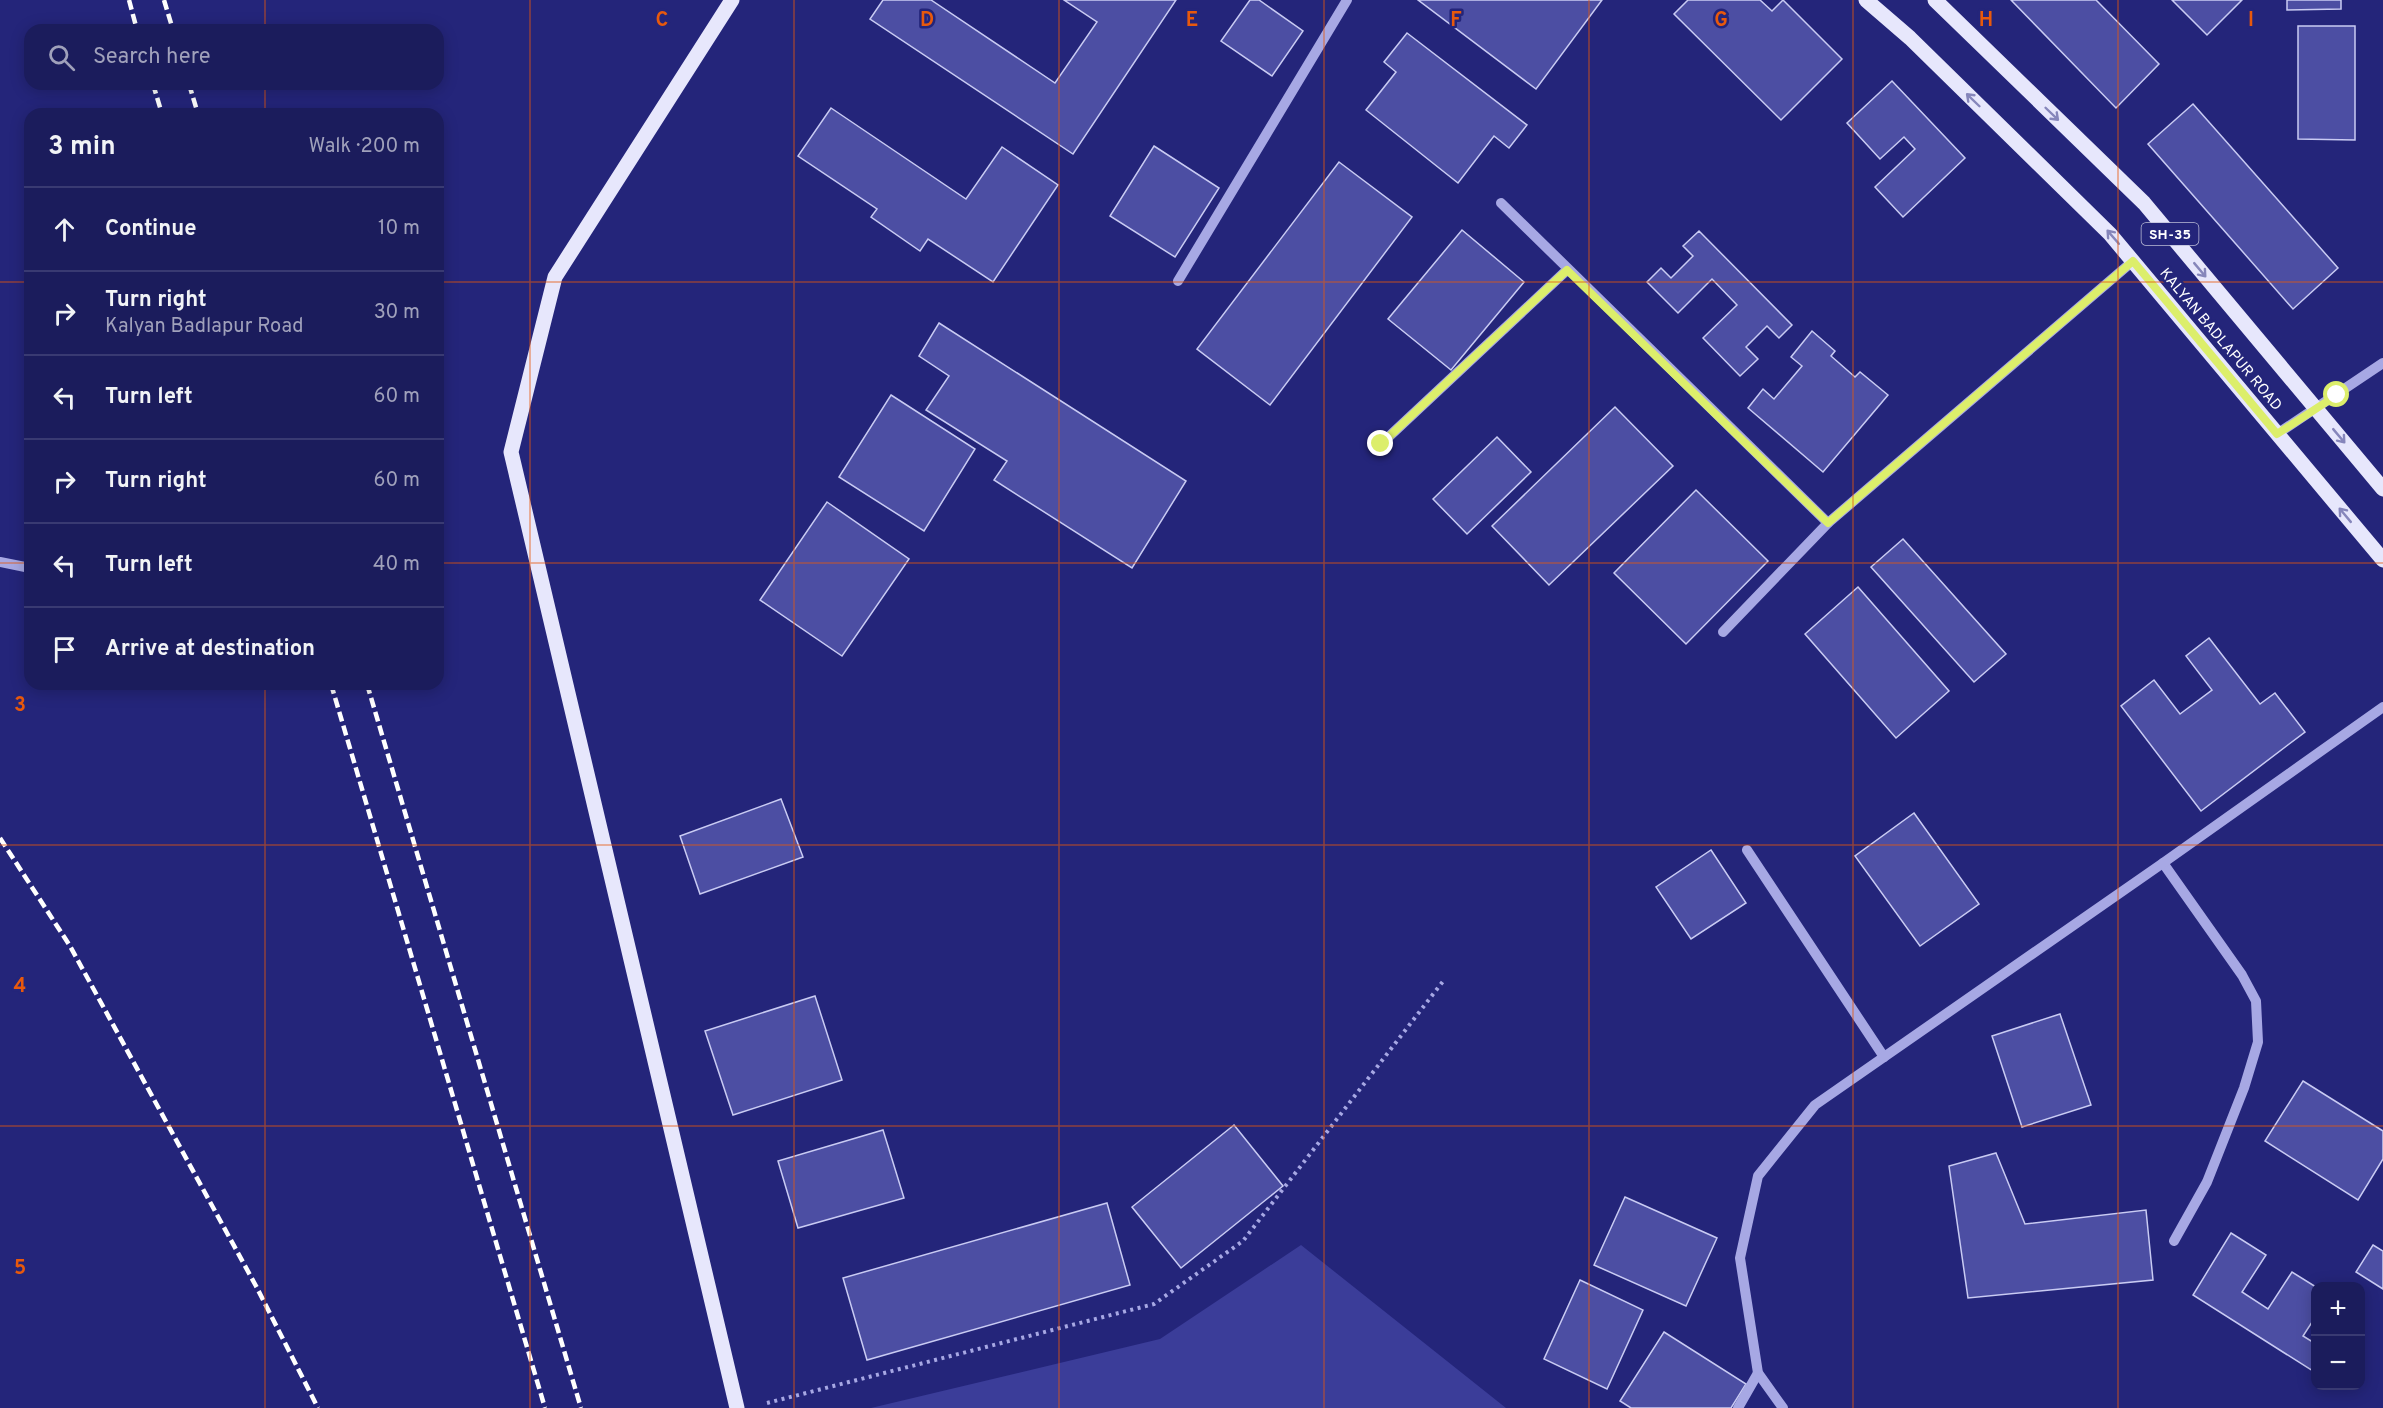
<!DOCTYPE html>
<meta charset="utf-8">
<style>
:root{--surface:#1b1c5c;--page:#282965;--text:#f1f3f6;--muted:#a0a1bb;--line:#393a72}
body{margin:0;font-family:Overpass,sans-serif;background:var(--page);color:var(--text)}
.controls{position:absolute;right:18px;bottom:18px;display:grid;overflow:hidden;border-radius:12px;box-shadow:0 3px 15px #0003}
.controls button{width:54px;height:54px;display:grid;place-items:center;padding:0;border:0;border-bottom:2px solid var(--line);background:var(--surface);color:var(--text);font:30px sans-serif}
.stop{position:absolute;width:18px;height:18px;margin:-14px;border:4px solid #dcee6b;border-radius:50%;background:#fff}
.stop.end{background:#dcee6b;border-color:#fff;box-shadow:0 2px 6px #0008}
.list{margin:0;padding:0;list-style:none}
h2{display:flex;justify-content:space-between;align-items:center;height:78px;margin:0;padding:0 24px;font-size:26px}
h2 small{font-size:20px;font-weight:400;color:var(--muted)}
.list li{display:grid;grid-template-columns:39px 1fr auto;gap:18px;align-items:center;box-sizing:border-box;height:84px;padding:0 24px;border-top:2px solid var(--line)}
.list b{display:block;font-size:22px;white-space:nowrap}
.list p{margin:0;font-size:20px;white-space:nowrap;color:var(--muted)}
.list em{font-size:20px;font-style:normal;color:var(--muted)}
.icon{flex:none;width:33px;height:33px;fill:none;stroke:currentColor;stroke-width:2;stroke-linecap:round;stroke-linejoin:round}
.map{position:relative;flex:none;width:2383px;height:1408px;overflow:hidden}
.search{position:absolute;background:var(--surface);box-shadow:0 3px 15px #0003;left:24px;top:24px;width:420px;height:66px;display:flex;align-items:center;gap:15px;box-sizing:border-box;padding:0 21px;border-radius:18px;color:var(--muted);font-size:22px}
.panel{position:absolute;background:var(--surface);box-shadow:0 3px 15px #0003;left:24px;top:108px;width:420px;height:582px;border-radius:18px}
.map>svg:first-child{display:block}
.green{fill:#3b3d99}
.building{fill:#4c4ea3;stroke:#c9cbf3;stroke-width:1.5}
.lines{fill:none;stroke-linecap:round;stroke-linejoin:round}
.path{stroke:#a7a8e4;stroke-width:4;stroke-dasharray:3 4.5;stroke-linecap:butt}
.minor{stroke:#a7a8e4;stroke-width:10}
.major{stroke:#e7e7fc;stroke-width:15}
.rail{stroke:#fff;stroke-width:4.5;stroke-dasharray:10 4.5;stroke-linecap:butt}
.oneway{stroke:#8686bb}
.route{stroke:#dcee6b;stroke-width:8}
.grid{fill:none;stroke:#e8590c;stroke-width:1.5;stroke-opacity:0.55}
.labels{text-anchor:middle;stroke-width:5;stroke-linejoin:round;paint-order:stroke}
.shield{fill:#24257a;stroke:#bdbed7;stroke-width:1.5}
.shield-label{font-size:14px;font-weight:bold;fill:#fff}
.street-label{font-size:15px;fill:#fff;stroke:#24257a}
.grid-label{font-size:20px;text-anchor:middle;font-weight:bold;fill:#e8590c;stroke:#24257a;stroke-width:5;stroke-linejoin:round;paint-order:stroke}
</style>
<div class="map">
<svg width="2383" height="1408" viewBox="0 0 2383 1408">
<rect width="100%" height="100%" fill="#24257a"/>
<!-- green -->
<path class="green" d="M1301 1245 1506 1408H871L1160 1339Z"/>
<!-- building -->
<g class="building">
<path d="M883 0H931L1055 83 1097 22 1064 0H1176L1073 154 870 19Z"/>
<path d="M1250 0H1259L1303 31 1272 76 1221 41Z"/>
<path d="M1418 0H1602L1536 89Z"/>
<path d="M1688 0H1760L1772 11 1783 0 1842 59 1781 120 1674 14Z"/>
<path d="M2011 0H2096L2159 64 2116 108Z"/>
<path d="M2172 0H2242L2207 35Z"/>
<path d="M2287 0H2341V9L2287 10Z"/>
<path d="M2298 26H2355V140L2298 139Z"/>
<path d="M1407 33 1527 125 1509 148 1494 136 1458 183 1366 110 1396 72 1384 62Z"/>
<path d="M1892 81 1965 158 1903 217 1875 187 1915 149 1904 137 1880 159 1847 123Z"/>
<path d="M2193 104 2338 268 2293 309 2148 144Z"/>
<path d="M831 108 966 199 1002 147 1058 185 993 282 928 239 920 251 871 217 877 209 798 156Z"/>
<path d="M1154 146 1219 188 1175 257 1110 216Z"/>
<path d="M1339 162 1412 217 1270 405 1197 349Z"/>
<path d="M1462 230 1524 282 1451 370 1388 319Z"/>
<path d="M1699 231 1792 325 1779 338 1767 326 1746 347 1758 359 1740 376 1703 338 1737 305 1712 279 1678 313 1647 282 1661 268 1671 278 1693 256 1683 246Z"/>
<path d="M939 323 1186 481 1132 568 994 480 1007 461 926 410 949 376 919 356Z"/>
<path d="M1812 331 1835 351 1831 356 1855 377 1860 372 1888 395 1823 472 1748 408 1763 389 1774 399 1802 366 1791 357Z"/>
<path d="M891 395 975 449 924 531 839 477Z"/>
<path d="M1615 407 1673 466 1549 585 1492 526Z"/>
<path d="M1497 437 1531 472 1467 534 1433 499Z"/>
<path d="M1696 490 1768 561 1686 644 1614 573Z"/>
<path d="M827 502 909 559 842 656 760 600Z"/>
<path d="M1903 539 2006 654 1974 682 1871 567Z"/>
<path d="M1858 587 1949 691 1896 738 1805 634Z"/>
<path d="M2209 638 2260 704 2275 693 2305 732 2201 811 2121 706 2154 680 2180 714 2212 690 2186 656Z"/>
<path d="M781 799 803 857 700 894 680 836Z"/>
<path d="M1914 813 1979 904 1920 946 1855 856Z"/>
<path d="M1711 850 1746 903 1691 939 1656 887Z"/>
<path d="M815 996 842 1080 733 1115 705 1031Z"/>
<path d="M2060 1014 2091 1105 2022 1127 1992 1036Z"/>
<path d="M2303 1081 2383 1131V1159L2358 1200 2265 1141Z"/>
<path d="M1234 1125 1283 1186 1181 1268 1132 1207Z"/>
<path d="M883 1130 904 1198 798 1228 778 1161Z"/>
<path d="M1996 1153 2025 1224 2146 1210 2153 1280 1968 1298 1949 1166Z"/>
<path d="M1625 1197 1717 1238 1686 1306 1594 1265Z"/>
<path d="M1107 1203 1130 1285 867 1360 843 1278Z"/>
<path d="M2231 1233 2266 1255 2242 1292 2268 1309 2292 1272 2316 1287V1316L2303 1336 2316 1344V1373L2193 1295Z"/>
<path d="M2373 1245 2383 1251V1289L2356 1272Z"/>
<path d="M1580 1280 1643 1310 1607 1389 1544 1359Z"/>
<path d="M1664 1332 1746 1384 1731 1408H1631L1620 1401Z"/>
</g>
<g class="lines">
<!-- path -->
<path class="path" d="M767 1403 1154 1304 1243 1241 1444 980"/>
<!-- minor -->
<g class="minor">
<path d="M1501 203 1828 523"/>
<path d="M1178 281 1347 0"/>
<path d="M2277 434 2383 363"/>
<path d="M1381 444 1567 270"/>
<path d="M0 562 30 568"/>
<path d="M1723 632 1828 523 2133 261"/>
<path d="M1747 850 1884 1057"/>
<path d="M2163 863 2242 975 2256 1001 2258 1042 2244 1088 2207 1182 2174 1241"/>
<path d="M1738 1408 1758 1373"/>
<path d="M1783 1408 1758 1373 1740 1258 1758 1176 1815 1105 2163 863 2383 707"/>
</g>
<!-- major -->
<g class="major">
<path d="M732 0 555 277 511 452 737 1408"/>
<path d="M1866 0 1910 38 2110 234 2383 560"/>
<path d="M1935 0 2144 203 2383 489"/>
</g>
<!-- rail -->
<g class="rail">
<path d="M129 0 137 30"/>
<path d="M164 0 173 30"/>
<path d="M153 84 162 114"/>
<path d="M189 84 198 114"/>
<path d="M331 684 545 1408"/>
<path d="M367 684 581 1408"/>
<path d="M0 838 70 946 256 1286 318 1408"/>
</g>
</g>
<!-- one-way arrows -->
<defs><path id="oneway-shaft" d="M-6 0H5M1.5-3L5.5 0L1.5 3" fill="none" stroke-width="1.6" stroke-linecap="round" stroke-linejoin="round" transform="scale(1.5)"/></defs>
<g class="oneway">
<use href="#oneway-shaft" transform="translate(1973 100) rotate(-136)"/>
<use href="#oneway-shaft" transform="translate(2052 114) rotate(44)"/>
<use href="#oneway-shaft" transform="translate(2113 237) rotate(-131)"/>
<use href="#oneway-shaft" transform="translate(2200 270) rotate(50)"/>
<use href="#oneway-shaft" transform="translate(2339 436) rotate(50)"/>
<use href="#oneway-shaft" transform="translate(2345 515) rotate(-130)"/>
</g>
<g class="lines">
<!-- route -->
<path class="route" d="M1381 444 1567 270 1828 523 2133 261 2277 434 2337 395"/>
</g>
<!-- grid -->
<path class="grid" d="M265 0V30M530 0V1408M794 0V1408M1059 0V1408M1324 0V1408M1589 0V1408M1853 0V1408M2118 0V1408M265 84V114M0 282H30M438 282H2383M0 563H30M438 563H2383M265 684V1408M0 845H2383M0 1126H2383"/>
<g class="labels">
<!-- shield labels -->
<rect class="shield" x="2141.5" y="223" width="57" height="22" rx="4.5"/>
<g class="shield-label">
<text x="2170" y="239">SH-35</text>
</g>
<!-- street labels -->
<g class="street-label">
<text transform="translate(2221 339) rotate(50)" y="5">KALYAN BADLAPUR ROAD</text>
</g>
</g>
<g class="grid-label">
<text x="662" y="26">C</text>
<text x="927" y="26">D</text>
<text x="1192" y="26">E</text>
<text x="1456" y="26">F</text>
<text x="1721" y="26">G</text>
<text x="1986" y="26">H</text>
<text x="2251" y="26">I</text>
<text x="20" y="711">3</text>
<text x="20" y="992">4</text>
<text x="20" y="1274">5</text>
</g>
</svg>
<div class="controls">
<button>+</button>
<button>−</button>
</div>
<div class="stop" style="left:2337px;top:395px"></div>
<div class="stop end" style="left:1381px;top:444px"></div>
<div class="search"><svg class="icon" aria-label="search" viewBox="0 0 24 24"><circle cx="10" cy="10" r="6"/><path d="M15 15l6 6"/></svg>Search here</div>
<section class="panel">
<h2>3 min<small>Walk · 200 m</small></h2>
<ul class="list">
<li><svg class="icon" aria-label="ahead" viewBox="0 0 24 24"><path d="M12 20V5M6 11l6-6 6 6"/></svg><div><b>Continue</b></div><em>10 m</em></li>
<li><svg class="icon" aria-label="right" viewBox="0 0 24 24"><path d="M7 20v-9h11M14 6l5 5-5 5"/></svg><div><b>Turn right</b><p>Kalyan Badlapur Road</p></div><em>30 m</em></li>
<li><svg class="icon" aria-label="left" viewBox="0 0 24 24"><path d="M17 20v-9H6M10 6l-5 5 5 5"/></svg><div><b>Turn left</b></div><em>60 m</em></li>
<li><svg class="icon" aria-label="right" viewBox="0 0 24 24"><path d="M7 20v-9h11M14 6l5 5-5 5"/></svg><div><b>Turn right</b></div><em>60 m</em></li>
<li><svg class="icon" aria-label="left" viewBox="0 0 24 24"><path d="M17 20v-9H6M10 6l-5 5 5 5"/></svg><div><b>Turn left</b></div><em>40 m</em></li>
<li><svg class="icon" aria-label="arrive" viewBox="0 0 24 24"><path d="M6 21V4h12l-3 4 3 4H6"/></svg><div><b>Arrive at destination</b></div></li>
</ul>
</section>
</div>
